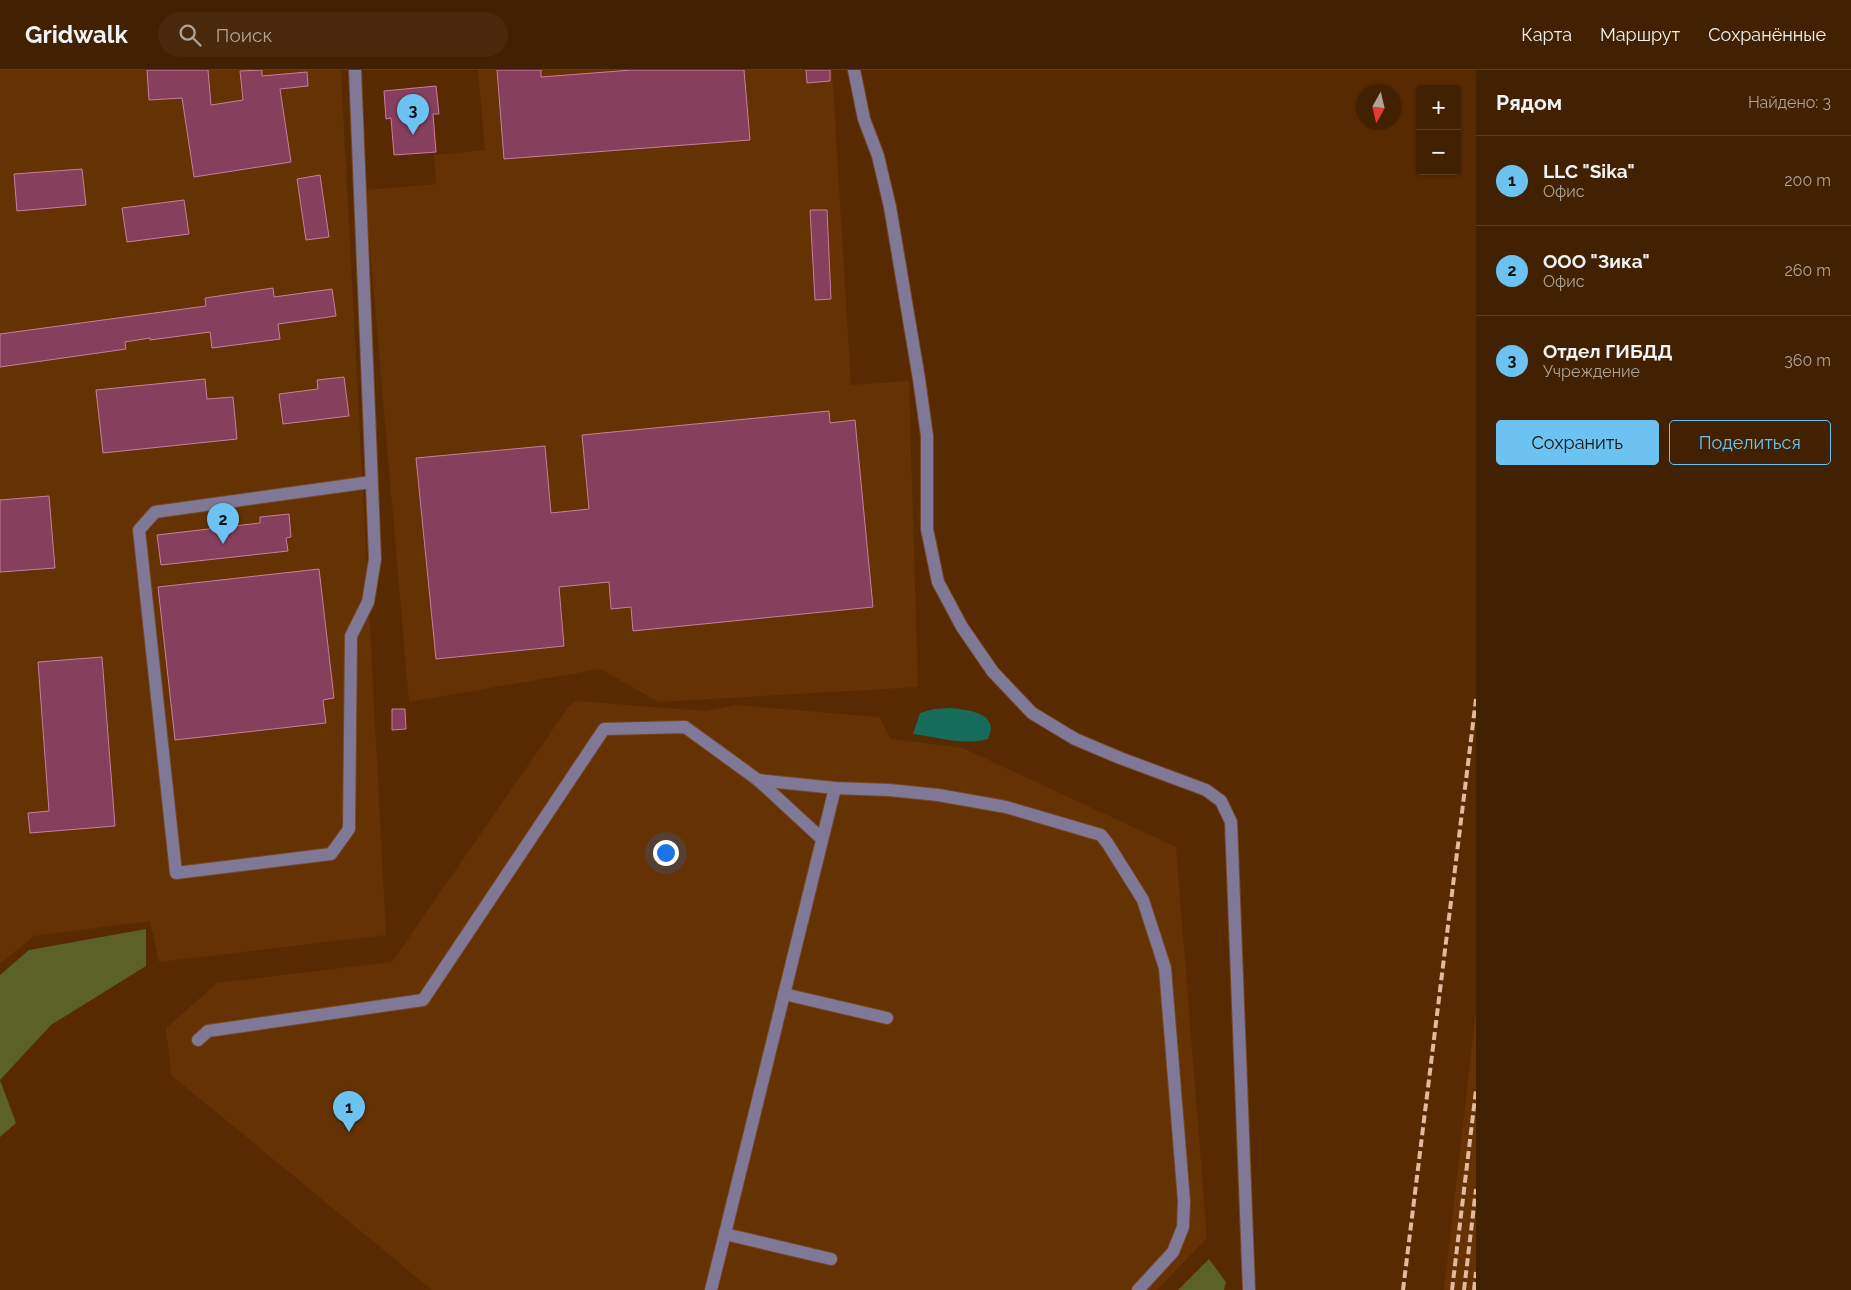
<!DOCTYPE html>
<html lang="ru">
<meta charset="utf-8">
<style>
:root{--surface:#422002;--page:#49280c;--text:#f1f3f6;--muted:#aea399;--line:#5a3e24;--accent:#6cc3f2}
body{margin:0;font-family:Raleway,sans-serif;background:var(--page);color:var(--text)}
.controls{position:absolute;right:15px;top:15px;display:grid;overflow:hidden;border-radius:5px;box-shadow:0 1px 4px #0004}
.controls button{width:45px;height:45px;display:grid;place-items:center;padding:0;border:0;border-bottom:1px solid var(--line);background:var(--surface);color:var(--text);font:25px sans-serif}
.compass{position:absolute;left:1356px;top:15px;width:45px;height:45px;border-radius:50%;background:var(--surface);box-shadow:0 1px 4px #0004;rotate:188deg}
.you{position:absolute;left:665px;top:782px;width:18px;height:18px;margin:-12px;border:4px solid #fff;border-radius:50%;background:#1a73e8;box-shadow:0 0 0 8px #1a73e833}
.badge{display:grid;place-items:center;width:32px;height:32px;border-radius:50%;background:var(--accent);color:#111;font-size:16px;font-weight:700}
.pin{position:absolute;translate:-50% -41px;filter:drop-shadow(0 1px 2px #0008)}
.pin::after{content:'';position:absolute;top:26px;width:18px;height:15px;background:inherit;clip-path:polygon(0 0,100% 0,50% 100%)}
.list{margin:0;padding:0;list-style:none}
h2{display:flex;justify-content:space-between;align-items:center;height:65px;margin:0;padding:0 20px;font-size:21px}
h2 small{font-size:16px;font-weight:400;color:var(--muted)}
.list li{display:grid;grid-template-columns:32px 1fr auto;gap:15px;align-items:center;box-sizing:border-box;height:90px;padding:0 20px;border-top:1px solid var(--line)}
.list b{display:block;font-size:19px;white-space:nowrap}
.list p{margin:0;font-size:16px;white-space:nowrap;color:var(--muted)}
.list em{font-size:16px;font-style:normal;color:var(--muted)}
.actions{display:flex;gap:10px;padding:15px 20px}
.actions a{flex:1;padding:11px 0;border:1px solid var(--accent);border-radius:5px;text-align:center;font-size:18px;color:var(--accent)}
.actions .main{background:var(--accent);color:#111}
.icon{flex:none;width:28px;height:28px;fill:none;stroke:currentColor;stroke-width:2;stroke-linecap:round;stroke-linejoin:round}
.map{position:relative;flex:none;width:1476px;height:1220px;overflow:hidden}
header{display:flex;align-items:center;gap:30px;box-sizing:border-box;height:70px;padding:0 25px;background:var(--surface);border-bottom:1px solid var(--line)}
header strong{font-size:24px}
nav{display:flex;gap:28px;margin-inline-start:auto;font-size:18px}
.search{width:350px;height:45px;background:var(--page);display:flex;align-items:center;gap:12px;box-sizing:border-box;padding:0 18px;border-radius:28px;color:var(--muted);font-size:19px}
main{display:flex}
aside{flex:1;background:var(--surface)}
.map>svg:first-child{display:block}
.built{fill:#653204}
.green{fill:#5b6129}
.water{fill:#156c5a}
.building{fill:#873f5e;stroke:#cb7d9c}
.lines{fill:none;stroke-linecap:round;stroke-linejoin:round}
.minor-casing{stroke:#744823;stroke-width:14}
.minor{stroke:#7f7997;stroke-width:12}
.rail{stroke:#e0bba0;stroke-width:4;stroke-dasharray:8 4;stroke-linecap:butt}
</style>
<header>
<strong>Gridwalk</strong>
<div class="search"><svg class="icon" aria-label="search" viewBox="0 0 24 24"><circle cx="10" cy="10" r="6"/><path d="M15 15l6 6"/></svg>Поиск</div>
<nav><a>Карта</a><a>Маршрут</a><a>Сохранённые</a></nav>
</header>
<main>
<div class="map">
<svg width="1476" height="1220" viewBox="0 0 1476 1220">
<rect width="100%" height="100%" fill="#582a02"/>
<!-- built -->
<g class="built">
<path d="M0 0H341L386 865 159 892 150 851 34 866 0 894Z"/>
<path d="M478 0H832L851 315 909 311 918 617 659 632 600 599 409 632 365 120 436 114 434 85 485 80Z"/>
<path d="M576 631 705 641 736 635 879 647 891 669 963 678 1176 777 1207 1168 1157 1220H432L171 1005 166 958 217 913 392 892 569 636Z"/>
<path d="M1476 941V1220H1444Z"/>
</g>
<!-- green -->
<g class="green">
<path d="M146 859V896L51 955 0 1010 16 1053 0 1067V905L29 880Z"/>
<path d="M1209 1189 1226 1212 1224 1220H1178Z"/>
</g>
<!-- water -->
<path class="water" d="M951 638C968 640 1001 643 988 669 963 676 937 667 913 664L920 643 934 639Z"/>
<!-- building -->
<g class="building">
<path d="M147 0H208L211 35 243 30 240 1 262 0V6L307 2 308 16 280 19 291 92 194 107 182 28 149 30Z"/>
<path d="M497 0H541V7L632 0H744L750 70 504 89Z"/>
<path d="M806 0H830V11L807 13Z"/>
<path d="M436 16 439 44H433L436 82 394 85 391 48 386 49 384 21Z"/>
<path d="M82 99 86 135 17 141 14 104Z"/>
<path d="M320 105 329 167 306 170 297 109Z"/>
<path d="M184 130 189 164 127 172 122 138Z"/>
<path d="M810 140H827L831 229 815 230Z"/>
<path d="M273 218 274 227 332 219 336 246 278 254 280 269 212 278 210 262 150 270V268L125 272 126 279 0 297V264L206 236 205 228Z"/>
<path d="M344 307 349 346 283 354 279 324 318 319 317 310Z"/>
<path d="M205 309 207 329 233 327 237 369 103 383 96 320Z"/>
<path d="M829 341 830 353 855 350 873 537 633 561 631 537 611 539 609 512 559 517 564 576 436 589 416 388 545 376 551 443 589 439 582 365Z"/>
<path d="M49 426 55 498 0 502V430Z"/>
<path d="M289 444 291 467 286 468 288 481 161 495 157 465 260 453V447Z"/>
<path d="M319 499 334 628 323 630 326 653 175 670 158 517Z"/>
<path d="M102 587 115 756 30 763 28 743 49 741 38 592Z"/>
<path d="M392 639H405L406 659 392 660Z"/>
</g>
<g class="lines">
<defs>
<g id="minor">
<path d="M355 0 375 489 368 532 351 566 349 759 331 784 176 803 139 460 155 442 371 412"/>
<path d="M854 0 864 49 878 86 890 137 919 309 927 366V459L938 512 962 557 993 602 1032 643 1075 669 1120 688 1206 720 1221 731 1231 752 1249 1220"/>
<path d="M758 710 835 718 889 720 938 725 1006 737 1101 765 1108 774 1143 830 1165 898 1184 1131 1183 1157 1173 1182 1138 1220"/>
<path d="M784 924 887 948"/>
<path d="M198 970 208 961 423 930 604 659 685 657 758 710 822 769"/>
<path d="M725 1164 831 1189"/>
<path d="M711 1220 835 718"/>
</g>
</defs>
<!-- minor casing -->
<use href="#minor" class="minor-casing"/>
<!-- minor -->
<use href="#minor" class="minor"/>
<!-- rail -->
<g class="rail">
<path d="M1403 1220 1476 629"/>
<path d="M1452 1220 1476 1020"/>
<path d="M1464 1220 1476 1119"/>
<path d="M1474 1220 1476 1202"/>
</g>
</g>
</svg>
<div class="controls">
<button>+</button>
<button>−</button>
</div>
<svg class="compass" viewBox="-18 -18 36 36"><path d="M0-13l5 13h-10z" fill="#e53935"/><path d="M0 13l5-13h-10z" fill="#aea399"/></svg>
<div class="you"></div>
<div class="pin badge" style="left:349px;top:1062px">1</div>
<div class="pin badge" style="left:223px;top:474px">2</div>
<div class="pin badge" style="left:413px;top:65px">3</div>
</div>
<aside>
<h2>Рядом<small>Найдено: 3</small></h2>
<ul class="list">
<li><span class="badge">1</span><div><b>LLC &quot;Sika&quot;</b><p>Офис</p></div><em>200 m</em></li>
<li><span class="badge">2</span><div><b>ООО &quot;Зика&quot;</b><p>Офис</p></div><em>260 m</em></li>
<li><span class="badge">3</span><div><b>Отдел ГИБДД</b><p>Учреждение</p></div><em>360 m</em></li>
</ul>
<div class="actions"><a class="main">Сохранить</a><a>Поделиться</a></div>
</aside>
</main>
